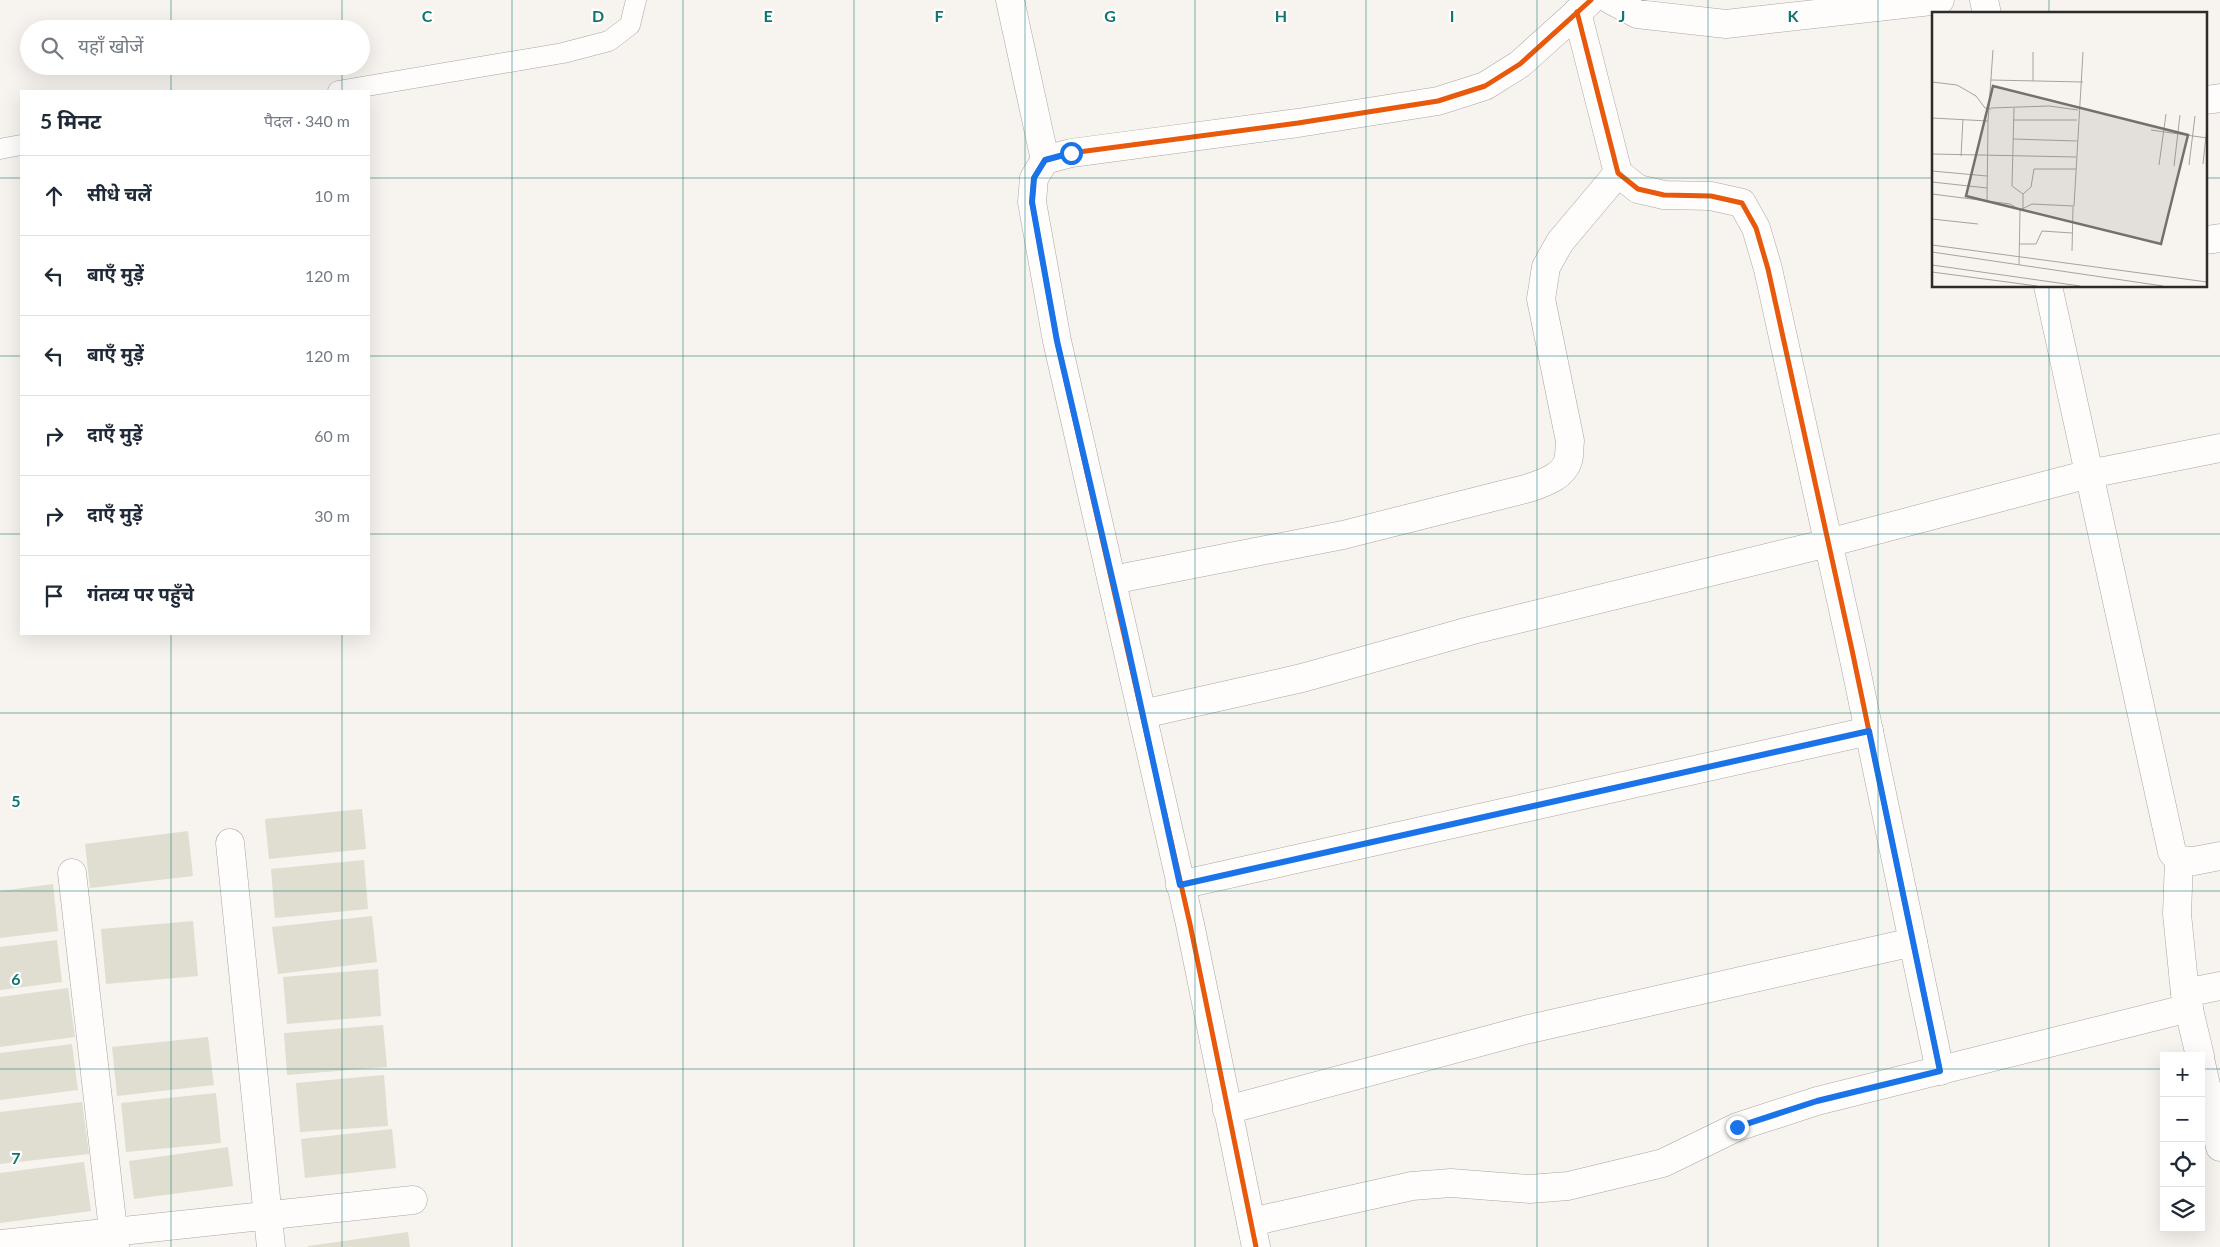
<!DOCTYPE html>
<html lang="hi">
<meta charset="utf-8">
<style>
:root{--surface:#fff;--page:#f6f6f7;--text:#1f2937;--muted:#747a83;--line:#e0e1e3}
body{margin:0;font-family:Lato,"Noto Sans Devanagari",sans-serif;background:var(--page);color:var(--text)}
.controls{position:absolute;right:15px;bottom:15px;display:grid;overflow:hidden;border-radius:0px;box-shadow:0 5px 20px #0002}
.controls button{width:45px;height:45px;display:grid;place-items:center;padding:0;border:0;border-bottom:1px solid var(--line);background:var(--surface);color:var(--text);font:25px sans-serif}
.stop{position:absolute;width:15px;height:15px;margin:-11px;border:4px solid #1a73e8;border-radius:50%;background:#fff}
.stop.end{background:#1a73e8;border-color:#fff;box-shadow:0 1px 5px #0008}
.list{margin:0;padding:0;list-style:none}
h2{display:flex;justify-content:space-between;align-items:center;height:65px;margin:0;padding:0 20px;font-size:21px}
h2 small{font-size:16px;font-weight:400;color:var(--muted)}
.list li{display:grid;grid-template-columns:32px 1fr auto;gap:15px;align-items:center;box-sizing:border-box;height:80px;padding:0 20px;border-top:1px solid var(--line)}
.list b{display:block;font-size:19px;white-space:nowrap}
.list em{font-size:16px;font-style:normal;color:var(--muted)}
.icon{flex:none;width:28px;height:28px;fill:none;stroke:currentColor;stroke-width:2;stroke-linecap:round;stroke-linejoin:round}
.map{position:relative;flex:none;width:2220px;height:1247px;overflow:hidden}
.search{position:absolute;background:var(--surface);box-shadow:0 5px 20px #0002;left:20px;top:20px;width:350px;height:55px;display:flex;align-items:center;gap:12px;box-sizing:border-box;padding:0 18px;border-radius:28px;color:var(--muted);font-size:19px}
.panel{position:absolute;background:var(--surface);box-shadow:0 5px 20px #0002;left:20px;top:90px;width:350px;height:545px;border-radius:0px}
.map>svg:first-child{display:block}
.building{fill:#e0ded1}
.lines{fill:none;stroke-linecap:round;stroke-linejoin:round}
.lane-casing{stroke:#a9a6a3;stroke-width:21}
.street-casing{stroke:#a9a6a3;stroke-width:29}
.lane{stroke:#fefdfc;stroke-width:20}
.street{stroke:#fefdfc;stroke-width:28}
.cycleway-casing{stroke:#fff;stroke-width:8}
.cycleway{stroke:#e8590c;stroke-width:5}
.route{stroke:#1a73e8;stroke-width:6}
.grid{fill:none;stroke:#0f766e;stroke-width:1;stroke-opacity:0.55}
.inset-road{fill:none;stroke:#a6a39e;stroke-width:1}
.view{fill:#74716d;fill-opacity:0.15;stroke:#74716d;stroke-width:2.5}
.inset-edge{fill:none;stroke:#2d2b27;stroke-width:2.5}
.grid-label{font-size:16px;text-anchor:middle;font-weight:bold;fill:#0f766e;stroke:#fff;stroke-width:4.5;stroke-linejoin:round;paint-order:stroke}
</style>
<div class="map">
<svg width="2220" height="1247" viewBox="0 0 2220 1247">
<rect width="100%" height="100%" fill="#f7f3ee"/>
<!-- building -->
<g class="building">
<path d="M362 809 366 849 269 859 265 819Z"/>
<path d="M188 831 193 876 90 888 85 844Z"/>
<path d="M364 860 368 909 275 918 271 869Z"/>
<path d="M53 884 58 931 0 938V891Z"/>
<path d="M372 916 377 962 278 974 272 927Z"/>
<path d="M193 921 198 976 106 984 101 929Z"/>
<path d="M57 940 62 982 0 990V947Z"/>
<path d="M378 969 381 1016 287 1024 283 977Z"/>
<path d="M68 988 75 1037 0 1047V997Z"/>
<path d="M383 1025 387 1067 287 1075 284 1033Z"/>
<path d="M208 1037 214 1085 117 1096 112 1047Z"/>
<path d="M72 1044 78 1090 0 1100V1053Z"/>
<path d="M384 1075 388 1126 300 1132 296 1083Z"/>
<path d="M216 1093 221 1143 126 1152 121 1103Z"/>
<path d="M82 1102 89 1154 0 1164V1112Z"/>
<path d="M392 1129 396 1168 305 1178 301 1139Z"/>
<path d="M228 1147 233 1186 134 1199 129 1161Z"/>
<path d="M84 1162 91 1211 0 1223V1173Z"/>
<path d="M408 1232 410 1247H308V1246Z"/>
</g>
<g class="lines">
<defs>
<g id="lane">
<path d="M338 91 563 53 609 41 630 25 636 0"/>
<path d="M0 149 21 145"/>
</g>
<g id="street">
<path d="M1010 0 1045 160"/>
<path d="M1611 0 1637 14 1726 24 1940 0"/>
<path d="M1984 0 1987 14"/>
<path d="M1577 12 1618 173 1638 189 1664 195 1711 196 1742 203 1756 228 1768 269 1852 650 1940 1071"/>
<path d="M2206 100 2220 98"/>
<path d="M2206 240 2220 238"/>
<path d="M2048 286 2172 852 2179 860 2194 861 2220 856"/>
<path d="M1112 580 1343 535 1529 488C1543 483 1563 477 1568 461 1570 455 1569 447 1570 441L1541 299 1546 267 1560 242 1618 173"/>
<path d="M1143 714 1302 678 1473 630 1828 543 2089 474 2220 448"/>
<path d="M230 843 271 1247"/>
<path d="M2179 860 2177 914 2185 993 2200 1056"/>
<path d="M72 873 115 1247"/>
<path d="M1180 885 1869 731"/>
<path d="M2185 993 2220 986"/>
<path d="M2201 1063 2220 1147"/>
<path d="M1227 1110 1525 1030 1913 942"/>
<path d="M1251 1222 1412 1186 1451 1183 1530 1189 1568 1186 1663 1163 1737 1127 1817 1101 2189 1008"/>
<path d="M0 1244 413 1200"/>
<path d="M1256 1247 1190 924 1057 341 1032 202 1034 178 1045 160 1071 153 1298 123 1438 101 1485 86 1520 64 1591 0"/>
</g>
</defs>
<!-- lane casing -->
<use href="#lane" class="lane-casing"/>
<!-- street casing -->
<use href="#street" class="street-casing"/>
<!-- lane -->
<use href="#lane" class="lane"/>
<!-- street -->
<use href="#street" class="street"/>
<defs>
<g id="cycleway">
<path d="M1577 12 1618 173 1638 189 1664 195 1711 196 1742 203 1756 228 1768 269 1852 650 1940 1071"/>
<path d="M1256 1247 1190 924 1057 341 1032 202 1034 178 1045 160 1071 153 1298 123 1438 101 1485 86 1520 64 1591 0"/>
</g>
</defs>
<!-- cycleway casing -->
<use href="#cycleway" class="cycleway-casing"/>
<!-- cycleway -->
<use href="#cycleway" class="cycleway"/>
</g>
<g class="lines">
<!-- route -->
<path class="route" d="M1071 153 1045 160 1034 178 1032 202 1057 341 1124 629 1180 885 1869 731 1940 1071 1817 1101 1737 1127"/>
</g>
<!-- grid -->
<path class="grid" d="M171 0V29M342 0V29M512 0V1247M683 0V1247M854 0V1247M1025 0V1247M1195 0V1247M1366 0V1247M1537 0V1247M1708 0V1247M1878 0V1247M2049 0V14M171 66V91M342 66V91M0 178H21M369 178H1934M2206 178H2220M2049 286V1247M0 356H21M369 356H2220M0 534H21M369 534H2220M171 634V1247M342 634V1247M0 713H2220M0 891H2220M0 1069H2164M2201 1069H2220"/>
<!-- overview -->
<g transform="translate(1932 12)">
<rect width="275" height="275" fill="#f7f3ee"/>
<path class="inset-road" d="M59 68 151 70M101 69V40M0 70 25 73 44 84 53 96 59 97M59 96 117 94 146 98M82 96 80 174 91 182V197M0 106 56 109 55 189 78 192 88 198 87 253M81 108H145M56 109 61 38M219 118 275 126M81 127 145 129M0 142 144 145M29 144 31 107M271 152 275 115M227 153 234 102M257 153 263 104M242 154 248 103M0 159 55 164M0 170 55 176M0 182 55 189M91 182 99 175 102 157H144M88 198 100 192 142 194 151 40M0 207 46 212M88 232H104L110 219 140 221M0 233 275 270M140 239 141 195M0 240 231 274M0 253 148 274M0 260 105 274"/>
<path class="view" d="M61 74 256 123 229 232 34 184Z"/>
<rect width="275" height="275" class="inset-edge"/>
</g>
<g class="grid-label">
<text x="427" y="22">C</text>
<text x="598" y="22">D</text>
<text x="768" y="22">E</text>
<text x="939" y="22">F</text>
<text x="1110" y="22">G</text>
<text x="1281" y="22">H</text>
<text x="1452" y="22">I</text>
<text x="1622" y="22">J</text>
<text x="1793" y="22">K</text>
<text x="16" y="807">5</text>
<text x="16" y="985">6</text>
<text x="16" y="1164">7</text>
</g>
</svg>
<div class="controls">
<button>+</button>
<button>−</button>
<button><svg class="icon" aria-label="locate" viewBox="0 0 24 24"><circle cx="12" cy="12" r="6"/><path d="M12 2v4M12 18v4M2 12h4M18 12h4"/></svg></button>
<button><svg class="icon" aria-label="layers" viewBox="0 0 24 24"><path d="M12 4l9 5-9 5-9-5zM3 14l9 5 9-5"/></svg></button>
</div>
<div class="stop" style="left:1071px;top:153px"></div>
<div class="stop end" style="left:1737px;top:1127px"></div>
<div class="search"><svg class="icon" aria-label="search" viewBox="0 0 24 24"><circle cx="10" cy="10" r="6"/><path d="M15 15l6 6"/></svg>यहाँ खोजें</div>
<section class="panel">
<h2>5 मिनट<small>पैदल · 340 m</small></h2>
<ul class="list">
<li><svg class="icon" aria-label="ahead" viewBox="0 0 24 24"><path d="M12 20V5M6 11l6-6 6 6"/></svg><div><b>सीधे चलें</b></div><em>10 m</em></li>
<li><svg class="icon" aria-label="left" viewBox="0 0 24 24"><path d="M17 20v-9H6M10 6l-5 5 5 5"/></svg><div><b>बाएँ मुड़ें</b></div><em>120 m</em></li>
<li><svg class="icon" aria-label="left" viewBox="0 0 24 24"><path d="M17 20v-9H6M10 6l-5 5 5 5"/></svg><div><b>बाएँ मुड़ें</b></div><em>120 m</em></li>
<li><svg class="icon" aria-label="right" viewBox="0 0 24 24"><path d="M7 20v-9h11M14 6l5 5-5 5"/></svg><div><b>दाएँ मुड़ें</b></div><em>60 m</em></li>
<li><svg class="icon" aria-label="right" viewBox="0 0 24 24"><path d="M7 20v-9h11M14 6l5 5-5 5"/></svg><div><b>दाएँ मुड़ें</b></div><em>30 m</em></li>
<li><svg class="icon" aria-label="arrive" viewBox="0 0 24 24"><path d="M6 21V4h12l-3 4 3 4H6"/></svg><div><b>गंतव्य पर पहुँचे</b></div></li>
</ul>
</section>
</div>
